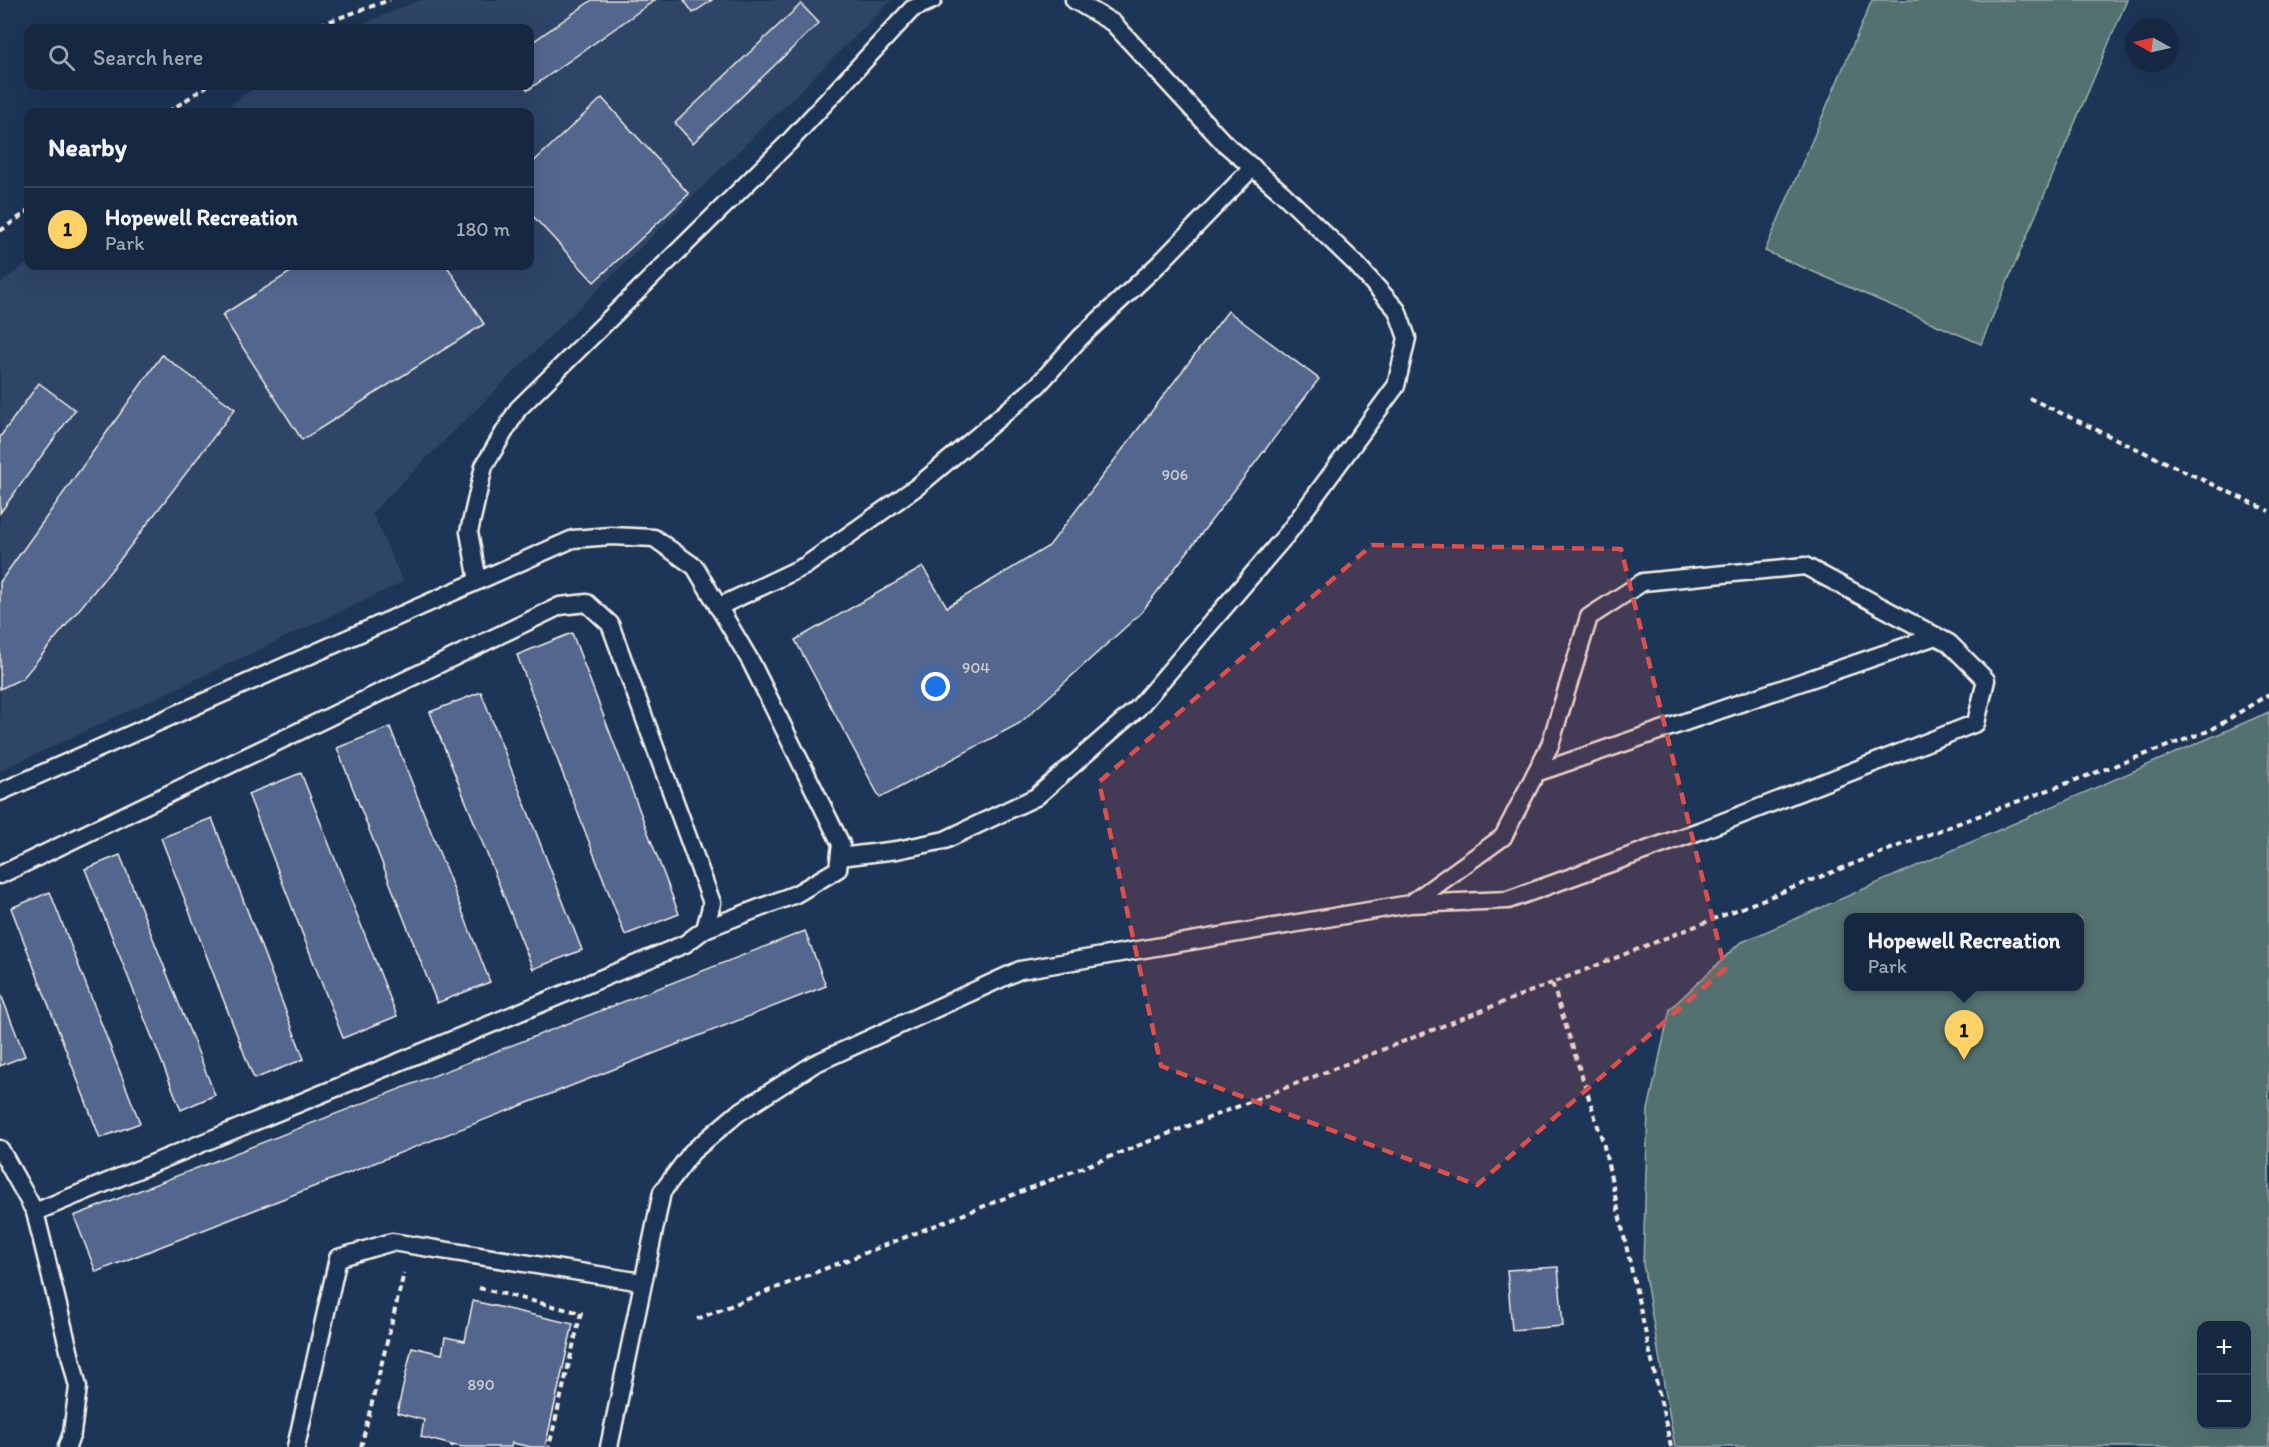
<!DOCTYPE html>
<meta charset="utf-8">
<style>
:root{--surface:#162841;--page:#23344c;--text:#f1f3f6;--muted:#9ea6b1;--line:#35445a;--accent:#ffd166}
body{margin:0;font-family:Itim,sans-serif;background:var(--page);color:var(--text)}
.controls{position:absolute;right:18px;bottom:18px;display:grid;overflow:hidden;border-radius:12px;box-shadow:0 6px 24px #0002}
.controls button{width:54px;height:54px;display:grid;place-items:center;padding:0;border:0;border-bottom:2px solid var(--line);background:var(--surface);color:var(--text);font:30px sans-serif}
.compass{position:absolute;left:2125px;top:18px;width:54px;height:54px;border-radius:50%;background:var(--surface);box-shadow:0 6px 24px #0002;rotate:278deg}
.you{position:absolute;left:936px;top:687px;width:21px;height:21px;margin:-15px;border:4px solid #fff;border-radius:50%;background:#1a73e8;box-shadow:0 0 0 9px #1a73e833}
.badge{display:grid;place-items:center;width:39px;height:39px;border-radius:50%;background:var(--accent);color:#111;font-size:20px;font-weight:700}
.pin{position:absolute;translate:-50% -50px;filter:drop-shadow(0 2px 3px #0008)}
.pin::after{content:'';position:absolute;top:32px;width:21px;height:18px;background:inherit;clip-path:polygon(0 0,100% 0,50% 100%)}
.popup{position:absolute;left:1844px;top:913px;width:240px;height:78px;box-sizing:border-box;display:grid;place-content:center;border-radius:12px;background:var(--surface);filter:drop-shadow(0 2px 4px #0005);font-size:20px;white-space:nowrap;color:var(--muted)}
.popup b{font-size:22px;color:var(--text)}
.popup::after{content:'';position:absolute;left:50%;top:100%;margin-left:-12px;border:12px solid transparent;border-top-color:var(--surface)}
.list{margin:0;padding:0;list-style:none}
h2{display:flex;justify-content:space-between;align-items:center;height:78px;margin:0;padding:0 24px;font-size:26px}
h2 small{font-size:20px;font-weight:400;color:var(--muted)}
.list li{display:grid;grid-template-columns:39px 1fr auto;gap:18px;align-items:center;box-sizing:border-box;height:84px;padding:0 24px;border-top:2px solid var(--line)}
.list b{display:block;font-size:22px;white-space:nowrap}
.list p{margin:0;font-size:20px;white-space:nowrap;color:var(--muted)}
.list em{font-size:20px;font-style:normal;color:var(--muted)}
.icon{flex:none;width:33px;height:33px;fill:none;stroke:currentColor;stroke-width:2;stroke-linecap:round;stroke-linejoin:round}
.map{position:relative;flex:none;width:2269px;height:1447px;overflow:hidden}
.search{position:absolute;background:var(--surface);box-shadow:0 6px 24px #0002;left:24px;top:24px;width:510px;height:66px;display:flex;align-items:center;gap:15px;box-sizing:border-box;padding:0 21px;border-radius:12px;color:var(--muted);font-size:22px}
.panel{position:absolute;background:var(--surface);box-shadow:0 6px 24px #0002;left:24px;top:108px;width:510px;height:162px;border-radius:12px}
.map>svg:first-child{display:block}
.built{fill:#2d4467}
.green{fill:#53716f;stroke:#a4b1ac;stroke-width:1.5;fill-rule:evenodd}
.building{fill:#53668d;stroke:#f4f1e8;stroke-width:1.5}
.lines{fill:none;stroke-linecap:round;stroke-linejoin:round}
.lane-casing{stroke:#f4f1e8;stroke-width:21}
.path{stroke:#f4f1e8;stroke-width:4;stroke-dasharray:6 4.5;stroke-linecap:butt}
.lane{stroke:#1d3557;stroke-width:16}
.marked{fill:#dc504e;fill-opacity:0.2;stroke:#dc504e;stroke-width:4.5;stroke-dasharray:12 8;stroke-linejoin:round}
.labels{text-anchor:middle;stroke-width:5;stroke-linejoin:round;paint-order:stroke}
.number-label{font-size:16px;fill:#ccced1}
</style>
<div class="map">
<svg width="2269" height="1447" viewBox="0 0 2269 1447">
<rect width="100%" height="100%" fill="#1d3557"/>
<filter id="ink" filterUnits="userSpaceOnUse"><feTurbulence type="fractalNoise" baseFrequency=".0167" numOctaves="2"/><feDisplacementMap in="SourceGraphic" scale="12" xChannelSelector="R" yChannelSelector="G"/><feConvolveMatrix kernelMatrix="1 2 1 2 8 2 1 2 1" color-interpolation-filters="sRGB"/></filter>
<g filter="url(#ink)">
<!-- built -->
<path class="built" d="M420 0H892L372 512 403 582 0 771V284L28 262V266H530V112H221L256 86H530V28H353Z"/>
<!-- green -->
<g class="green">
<path d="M1872 0H2127L1981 344 1765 251Z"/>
<path d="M2269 712V1447H1675L1643 1264 1648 1110 1670 1009 1740 943ZM1848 918H2080V986H1848ZM2202 1326H2246V1424H2202Z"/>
</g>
<!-- building -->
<g class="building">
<path d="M592 0H655L528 90 524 86H530V44Z"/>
<path d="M684 0H712L693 13Z"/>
<path d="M801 4 819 23 693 143 675 123Z"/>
<path d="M602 98 689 194 594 282 530 213V165Z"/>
<path d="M300 266H447L484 324 302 440 222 315Z"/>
<path d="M1228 311 1319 379 1141 613 1020 723 880 798 795 640 923 567 947 607 1049 546Z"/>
<path d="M162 355 235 409 122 557 23 678 0 689V582Z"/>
<path d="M39 383 75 410 0 513V437Z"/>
<path d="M572 633 679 914 625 935 517 655Z"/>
<path d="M481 692 582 950 533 969 430 712Z"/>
<path d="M390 727 490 982 437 1003 337 748Z"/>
<path d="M301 773 397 1016 343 1038 248 794Z"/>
<path d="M212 818 304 1059 254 1079 161 838Z"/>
<path d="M120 855 215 1095 181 1110 85 869Z"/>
<path d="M50 892 140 1123 100 1138 11 908Z"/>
<path d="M805 931 826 986 96 1272 74 1216Z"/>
<path d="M0 992 25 1056 0 1066Z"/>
<path d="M1558 1267 1563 1326 1512 1330 1507 1270Z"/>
<path d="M473 1301 573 1324 545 1447H531L512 1443 511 1447H463L452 1445 421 1437 424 1420 397 1413 412 1347 442 1354 445 1337 465 1341Z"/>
</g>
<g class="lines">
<defs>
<g id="lane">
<path d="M478 581 469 532 484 466 518 409 789 142 912 9 933 0"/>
<path d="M718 607 805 566 918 486 1038 385 1081 337 1160 263 1253 167"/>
<path d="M1536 773 1936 636"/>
<path d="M0 792 573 539 611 536 654 538 695 567 751 662 841 844 838 869 796 894 705 929"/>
<path d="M840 857 897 850 945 840 1036 797 1138 708 1288 533 1396 386 1407 338 1397 310 1356 264 1282 193 1223 142 1113 23 1074 0"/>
<path d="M0 875 560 606 587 603 610 624 712 903 705 929 685 944 35 1212"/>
<path d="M0 1149 35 1212 78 1387 72 1433 67 1447"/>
<path d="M296 1447 338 1258 392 1242 642 1282"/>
<path d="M609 1447 662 1192 692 1152 738 1113 814 1064 1020 970 1410 904 1508 900 1705 829 1976 723 1986 680 1949 643 1805 566 1643 582 1589 617 1550 745 1503 837 1410 904"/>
</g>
</defs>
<!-- lane casing -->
<use href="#lane" class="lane-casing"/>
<!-- path -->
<g class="path">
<path d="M310 28 390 0"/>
<path d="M168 112 207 86"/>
<path d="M0 231 28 211"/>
<path d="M2029 398 2269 511"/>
<path d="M479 1288 581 1313 549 1447"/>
<path d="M697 1319 1552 983"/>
<path d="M361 1447 404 1273"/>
<path d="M452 1447V1445"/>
<path d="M1671 1447 1603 1142 1552 983 1916 839 2211 730 2269 694"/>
</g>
<!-- lane -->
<use href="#lane" class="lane"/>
</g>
</g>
<!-- marked area -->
<path class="marked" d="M1372 545 1621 549 1725 969 1477 1185 1161 1066 1099 782Z"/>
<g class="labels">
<!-- number labels -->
<g class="number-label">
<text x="1175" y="480">906</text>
<text x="976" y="673">904</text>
<text x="481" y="1390">890</text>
</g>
</g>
</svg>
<div class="controls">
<button>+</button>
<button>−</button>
</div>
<svg class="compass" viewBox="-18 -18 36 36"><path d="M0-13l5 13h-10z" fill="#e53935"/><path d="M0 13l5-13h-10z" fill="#9ea6b1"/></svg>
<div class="you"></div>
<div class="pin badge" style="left:1964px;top:1060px">1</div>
<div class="popup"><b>Hopewell Recreation</b>Park</div>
<div class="search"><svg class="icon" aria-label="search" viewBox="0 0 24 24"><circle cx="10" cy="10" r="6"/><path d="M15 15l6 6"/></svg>Search here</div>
<section class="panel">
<h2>Nearby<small></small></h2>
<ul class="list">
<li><span class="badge">1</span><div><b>Hopewell Recreation</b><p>Park</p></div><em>180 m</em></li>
</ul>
</section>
</div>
